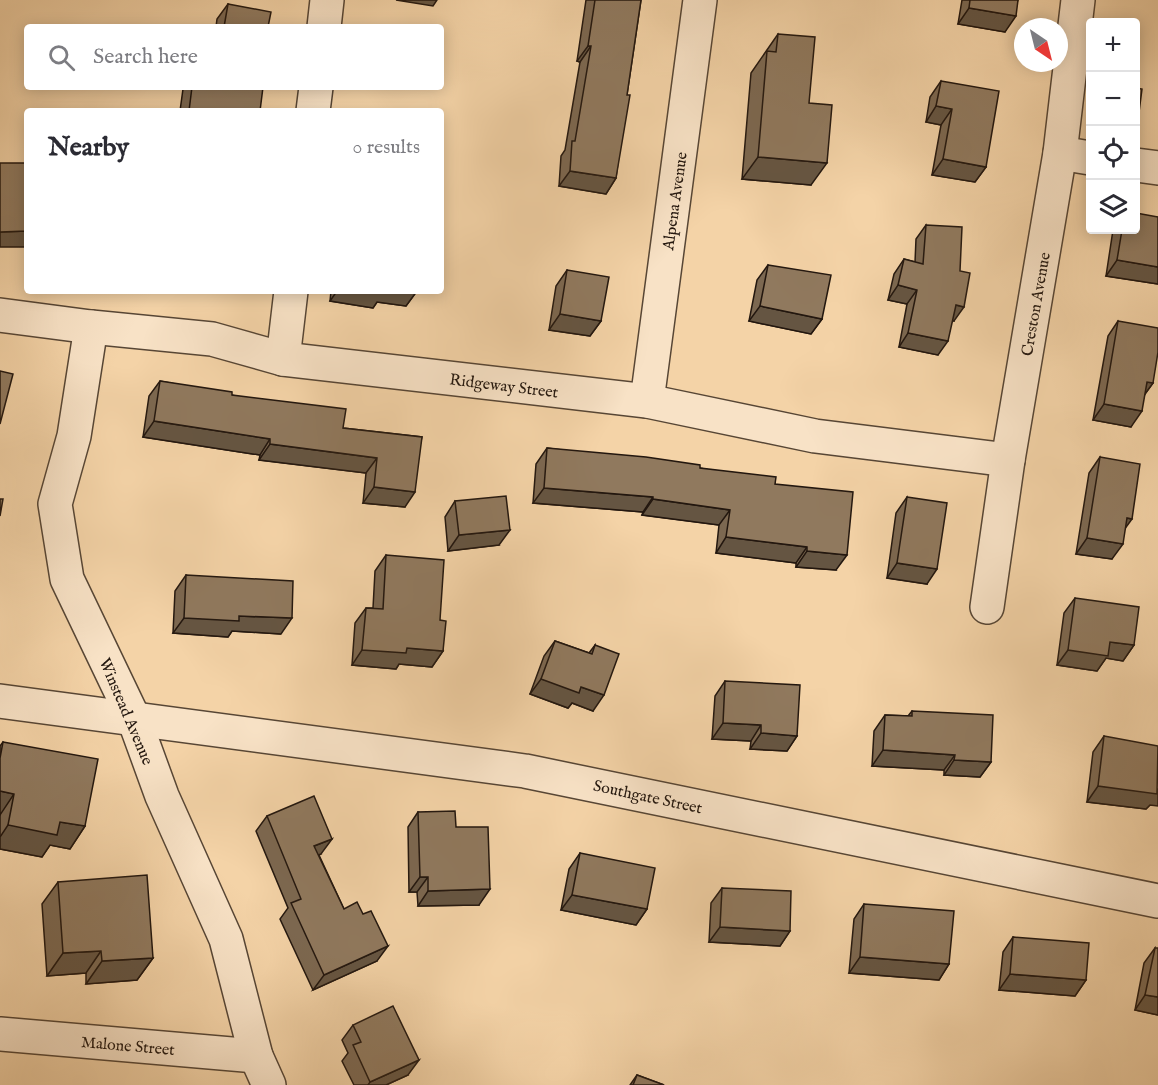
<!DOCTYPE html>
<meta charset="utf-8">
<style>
:root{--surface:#fff;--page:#f2f2f3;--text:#2b2b33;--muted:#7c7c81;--line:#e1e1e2}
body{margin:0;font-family:"IM FELL English",serif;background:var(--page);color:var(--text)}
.controls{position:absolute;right:18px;top:18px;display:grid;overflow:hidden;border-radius:6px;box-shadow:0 3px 15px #0003}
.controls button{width:54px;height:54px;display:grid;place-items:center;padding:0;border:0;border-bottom:2px solid var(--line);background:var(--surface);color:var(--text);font:30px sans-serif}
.compass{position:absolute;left:1014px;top:18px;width:54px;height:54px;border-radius:50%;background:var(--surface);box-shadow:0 3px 15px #0003;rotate:145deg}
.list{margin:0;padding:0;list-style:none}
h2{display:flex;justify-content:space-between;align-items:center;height:78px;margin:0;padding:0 24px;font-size:26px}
h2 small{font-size:20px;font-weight:400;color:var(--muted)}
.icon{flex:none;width:33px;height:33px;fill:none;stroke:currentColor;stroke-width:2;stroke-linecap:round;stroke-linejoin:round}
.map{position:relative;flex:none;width:1158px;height:1085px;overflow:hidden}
.search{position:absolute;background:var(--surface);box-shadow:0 3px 15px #0003;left:24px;top:24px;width:420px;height:66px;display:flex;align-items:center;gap:15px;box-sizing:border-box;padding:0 21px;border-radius:6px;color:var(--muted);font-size:22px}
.panel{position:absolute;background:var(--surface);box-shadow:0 3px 15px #0003;left:24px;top:108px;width:420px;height:186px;border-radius:6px}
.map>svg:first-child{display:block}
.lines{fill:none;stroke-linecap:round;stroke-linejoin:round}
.minor-casing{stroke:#574635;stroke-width:36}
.minor{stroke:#f8e2c6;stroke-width:33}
.wall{fill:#7c6851;stroke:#23170f;stroke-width:1.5}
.shaded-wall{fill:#655542;stroke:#23170f;stroke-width:1.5}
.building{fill:#90795e;stroke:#23170f;stroke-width:1.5}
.labels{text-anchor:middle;stroke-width:5;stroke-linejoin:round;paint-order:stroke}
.street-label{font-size:16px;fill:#23170f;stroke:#f8e2c6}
</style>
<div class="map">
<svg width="1158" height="1085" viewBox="0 0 1158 1085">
<rect width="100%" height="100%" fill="#f4d3a7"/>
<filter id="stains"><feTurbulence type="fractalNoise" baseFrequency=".00333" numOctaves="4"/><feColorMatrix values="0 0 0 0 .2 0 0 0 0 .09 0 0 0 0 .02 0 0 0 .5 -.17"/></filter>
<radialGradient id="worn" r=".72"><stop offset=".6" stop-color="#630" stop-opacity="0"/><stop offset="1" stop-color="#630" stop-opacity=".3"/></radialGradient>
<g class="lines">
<defs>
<g id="minor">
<path d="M324 27 327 0"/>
<path d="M313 111 316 87"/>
<path d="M1060 153 1090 158"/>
<path d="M1136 165 1158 168"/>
<path d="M0 315 91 327 212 339 283 359 647 401 815 436 1008 460"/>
<path d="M91 327 74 436 55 504 67 579 134 719 162 796 226 939 256 1056 269 1085"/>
<path d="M283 359 291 291"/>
<path d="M647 401 700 0"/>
<path d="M987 607 1008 460 1060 153 1078 0"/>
<path d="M0 701 525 771 1158 901"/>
<path d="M0 1034 256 1056"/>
</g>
</defs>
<!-- minor casing -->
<use href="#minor" class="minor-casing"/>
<!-- minor -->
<use href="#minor" class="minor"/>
</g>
<!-- wall -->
<g class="wall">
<path d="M586 0H641L627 95 616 178 606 194 559 186 561 156 565 150 580 62 577 61Z"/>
<path d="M962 0H1018L1005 32 958 24Z"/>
<path d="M228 4 268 27H216L217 19Z"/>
<path d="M778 34 809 103 811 185 742 179 751 73Z"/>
<path d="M941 81 986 167 975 182 932 175 941 125 926 122 930 97Z"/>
<path d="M184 87H192L260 111H180L183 89Z"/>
<path d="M1158 217V284L1106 276 1113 230H1136Z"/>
<path d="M926 225 954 321H952L938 355 899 347 907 304 888 300 894 274 904 259 915 262 916 239Z"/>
<path d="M768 265 822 319 811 334 749 321 757 280Z"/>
<path d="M567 270 601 321 590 336 549 330 556 286Z"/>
<path d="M331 291H417L406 306 377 302 373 308 330 301Z"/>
<path d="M1118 321 1153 383 1145 394 1131 427 1093 420 1108 336Z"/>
<path d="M160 381 232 395 343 428 422 437 405 507 363 503 366 473 259 460 260 455 143 437 149 396Z"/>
<path d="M547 448 700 468 775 484 836 570 796 567V563L716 553 719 525 642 515 643 512 533 503 536 464Z"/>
<path d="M1100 457 1125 528 1112 559 1076 554 1089 473Z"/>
<path d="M907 497 927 584 887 578 896 513Z"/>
<path d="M455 501 499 545 448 551 445 517Z"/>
<path d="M386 555 440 620 443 651 432 667 399 664 396 669 352 665 355 623 366 608H373L375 571Z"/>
<path d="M186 575 281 634 232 631 228 637 173 633 175 591Z"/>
<path d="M1075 598 1134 645 1123 661 1106 658 1097 671 1057 665 1064 613Z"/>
<path d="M555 641 589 653 595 645 593 711 572 703 568 708 530 694 544 656Z"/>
<path d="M725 681 797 736 787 751 750 749 751 741 712 739 715 696Z"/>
<path d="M912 711 991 762 980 777 944 775V770L872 766 874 731 885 715 908 716Z"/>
<path d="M1104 736 1150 805 1146 809 1087 802 1093 752Z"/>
<path d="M3 742 85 826 70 849 50 845 42 857 0 849V746Z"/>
<path d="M418 812 456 827 479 905 418 906 417 892H409L408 827Z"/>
<path d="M267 816 321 854 319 855 344 909 377 961 313 990 280 919 288 908 256 831Z"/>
<path d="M580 853 647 909 636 925 561 910 569 869Z"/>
<path d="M58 882 153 958 137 980 86 984V973L47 976 42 904Z"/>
<path d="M722 888 790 931 780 946 709 942 711 903Z"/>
<path d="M864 904 949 964 939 980 849 973 854 919Z"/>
<path d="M1013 937 1086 980 1075 996 999 990 1003 952Z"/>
<path d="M1155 948 1158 1015 1135 1010 1144 963Z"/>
<path d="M353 1025 408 1075 386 1085H354L342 1061 348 1053 342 1040Z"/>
<path d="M637 1075 664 1085H630Z"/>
</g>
<!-- shaded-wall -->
<g class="shaded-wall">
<path d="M396 0H437L433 6Z"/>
<path d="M969 8 1016 16 1005 32 958 24Z"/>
<path d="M588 46H591L580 62 577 61Z"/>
<path d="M936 106 952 109 941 125 926 122Z"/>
<path d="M758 157 827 163 811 185 742 179Z"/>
<path d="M943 159 986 167 975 182 932 175Z"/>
<path d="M570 171 616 178 606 194 559 186Z"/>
<path d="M27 231V247H0V232Z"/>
<path d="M1117 260 1158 267V284L1106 276Z"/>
<path d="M898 285 917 290 907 304 888 300Z"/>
<path d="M337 291H417L406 306 377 302 373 308 330 301Z"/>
<path d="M956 305 964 307 954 321 946 319Z"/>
<path d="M760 306 822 319 811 334 749 321Z"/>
<path d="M560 314 601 321 590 336 549 330Z"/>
<path d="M908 333 948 341 938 355 899 347Z"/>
<path d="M1147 382 1153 383 1142 398Z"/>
<path d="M1104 404 1142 411 1131 427 1093 420Z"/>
<path d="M154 421 270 439 260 455 143 437Z"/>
<path d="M270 444 377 458 366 473 259 460Z"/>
<path d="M374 487 415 492 405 507 363 503Z"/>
<path d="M544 488 653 497 643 512 533 503Z"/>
<path d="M653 499 730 510 719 525 642 515Z"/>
<path d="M1127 518 1132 519 1121 534Z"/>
<path d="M510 530 499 545 448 551 459 535Z"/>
<path d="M726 537 807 547 796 563 716 553Z"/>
<path d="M1087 538 1123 544 1112 559 1076 554Z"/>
<path d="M807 551 847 555 836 570 796 567Z"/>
<path d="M897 563 937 569 927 584 887 578Z"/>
<path d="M239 616 292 618 281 634 232 631 228 637 173 633 184 618Z"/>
<path d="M1110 642 1134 645 1123 661 1106 658 1097 671 1057 665 1068 650Z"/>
<path d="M407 648 443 651 432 667 399 664 396 669 352 665 362 650Z"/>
<path d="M541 679 581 687 604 695 593 711 572 703 568 708 530 694Z"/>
<path d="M723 723 761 725 751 741 712 739Z"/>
<path d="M761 733 797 736 787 751 750 749Z"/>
<path d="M883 750 955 755 944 770 872 766Z"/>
<path d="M954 760 991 762 980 777 944 775Z"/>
<path d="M1098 786 1158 789V806L1150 805 1146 809 1087 802Z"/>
<path d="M0 791 14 794 0 815Z"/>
<path d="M60 822 85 826 70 849 50 845 42 857 0 849V837L8 825Z"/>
<path d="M332 839 321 854 303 861 314 846Z"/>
<path d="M420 877H428L417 892H409Z"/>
<path d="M490 889 479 905 418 906 428 891Z"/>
<path d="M572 895 647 909 636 925 561 910Z"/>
<path d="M720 927 790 931 780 946 709 942Z"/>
<path d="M388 946 377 961 313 990 324 975Z"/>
<path d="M101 951 86 973 47 976 63 953Z"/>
<path d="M860 957 949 964 939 980 849 973Z"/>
<path d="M153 958 137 980 86 984 102 961Z"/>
<path d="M1010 974 1086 980 1075 996 999 990Z"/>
<path d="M1145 995 1158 997V1015L1135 1010Z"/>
<path d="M419 1060 408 1075 386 1085H368L370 1082Z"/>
</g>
<!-- building -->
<g class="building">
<path d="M595 0H641L627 95H630L616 178 570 171 572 141H575L591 46H588Z"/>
<path d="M970 0H1018L1016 16 969 8Z"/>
<path d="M228 4 271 12 268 27H224Z"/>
<path d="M778 34 815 37 809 103 832 105 827 163 758 157 767 51 776 52Z"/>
<path d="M941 81 999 91 986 167 943 159 952 109 936 106Z"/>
<path d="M192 87H263L260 111H189Z"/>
<path d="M1136 88 1142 89 1138 120H1136Z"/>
<path d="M0 163H27V231L0 232Z"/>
<path d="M1136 213 1158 217V267L1117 260 1122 230H1136Z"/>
<path d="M926 225 962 227 960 271 970 273 964 307 956 305 948 341 908 333 917 290 898 285 904 259 923 264Z"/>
<path d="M768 265 831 275 822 319 760 306Z"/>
<path d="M567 270 609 277 601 321 560 314Z"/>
<path d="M1118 321 1158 328V352L1153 383 1147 382 1142 411 1104 404Z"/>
<path d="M0 371 13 374 0 424Z"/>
<path d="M160 381 232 392V395L346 409 343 428 422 437 415 492 374 487 377 458 270 444V439L154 421Z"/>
<path d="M547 448 646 457 700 465V468L776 477 775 484 853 492 847 555 807 551V547L726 537 730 510 653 499V497L544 488Z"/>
<path d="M1100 457 1140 464 1132 519 1127 518 1123 544 1087 538Z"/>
<path d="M506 496 510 530 459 535 455 501Z"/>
<path d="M907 497 947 503 937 569 897 563Z"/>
<path d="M0 499H3L0 516Z"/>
<path d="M386 555 444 560 440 620 446 621 443 651 407 648 406 653 362 650 366 608 383 609Z"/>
<path d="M186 575 293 581 292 618 239 616V621L184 618Z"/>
<path d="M1075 598 1139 607 1134 645 1110 642 1108 656 1068 650Z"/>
<path d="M555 641 592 654 595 645 619 654 604 695 581 687 579 693 541 679Z"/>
<path d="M725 681 800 685 797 736 761 733V725L723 723Z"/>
<path d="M912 711 993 715 991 762 954 760 955 755 883 750 885 715 912 716Z"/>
<path d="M1104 736 1158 746 1157 794 1098 786Z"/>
<path d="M3 742 98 759 85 826 60 822 57 835 8 825 14 794 0 791V758Z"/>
<path d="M314 796 332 839 314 846 344 909 357 902 363 914 371 911 388 946 324 975 291 903 301 899 267 816Z"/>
<path d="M455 811 456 827H488L490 889 428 891V877H420L418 812Z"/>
<path d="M580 853 655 868 647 909 572 895Z"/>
<path d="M147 875 153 958 102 961 101 951 63 953 58 882Z"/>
<path d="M722 888 791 891 790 931 720 927Z"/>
<path d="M864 904 954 911 949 964 860 957Z"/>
<path d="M1013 937 1089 943 1086 980 1010 974Z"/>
<path d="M1155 948H1158V997L1145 995Z"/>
<path d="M393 1006 419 1060 370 1082 353 1045 361 1042 353 1025Z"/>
<path d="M637 1075 664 1085H633Z"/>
</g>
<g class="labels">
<!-- street labels -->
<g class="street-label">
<text transform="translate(674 201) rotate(-82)" y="6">Alpena Avenue</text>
<text transform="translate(1035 304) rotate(-80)" y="6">Creston Avenue</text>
<text transform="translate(504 385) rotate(7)" y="6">Ridgeway Street</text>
<text transform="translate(127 711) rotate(67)" y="6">Winstead Avenue</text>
<text transform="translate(648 796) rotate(12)" y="6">Southgate Street</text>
<text transform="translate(128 1045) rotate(5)" y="6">Malone Street</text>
</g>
</g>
<rect width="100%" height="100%" filter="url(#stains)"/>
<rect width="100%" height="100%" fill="url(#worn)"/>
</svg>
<div class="controls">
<button>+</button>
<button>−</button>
<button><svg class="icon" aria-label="locate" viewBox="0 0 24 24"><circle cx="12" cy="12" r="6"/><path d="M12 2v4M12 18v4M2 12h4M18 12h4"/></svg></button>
<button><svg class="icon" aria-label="layers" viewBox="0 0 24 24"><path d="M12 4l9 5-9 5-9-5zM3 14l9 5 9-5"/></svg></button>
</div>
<svg class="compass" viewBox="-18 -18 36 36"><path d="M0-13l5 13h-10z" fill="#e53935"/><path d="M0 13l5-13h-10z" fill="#7c7c81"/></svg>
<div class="search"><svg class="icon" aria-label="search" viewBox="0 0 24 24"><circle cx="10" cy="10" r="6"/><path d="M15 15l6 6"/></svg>Search here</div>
<section class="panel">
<h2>Nearby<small>0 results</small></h2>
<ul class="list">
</ul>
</section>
</div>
